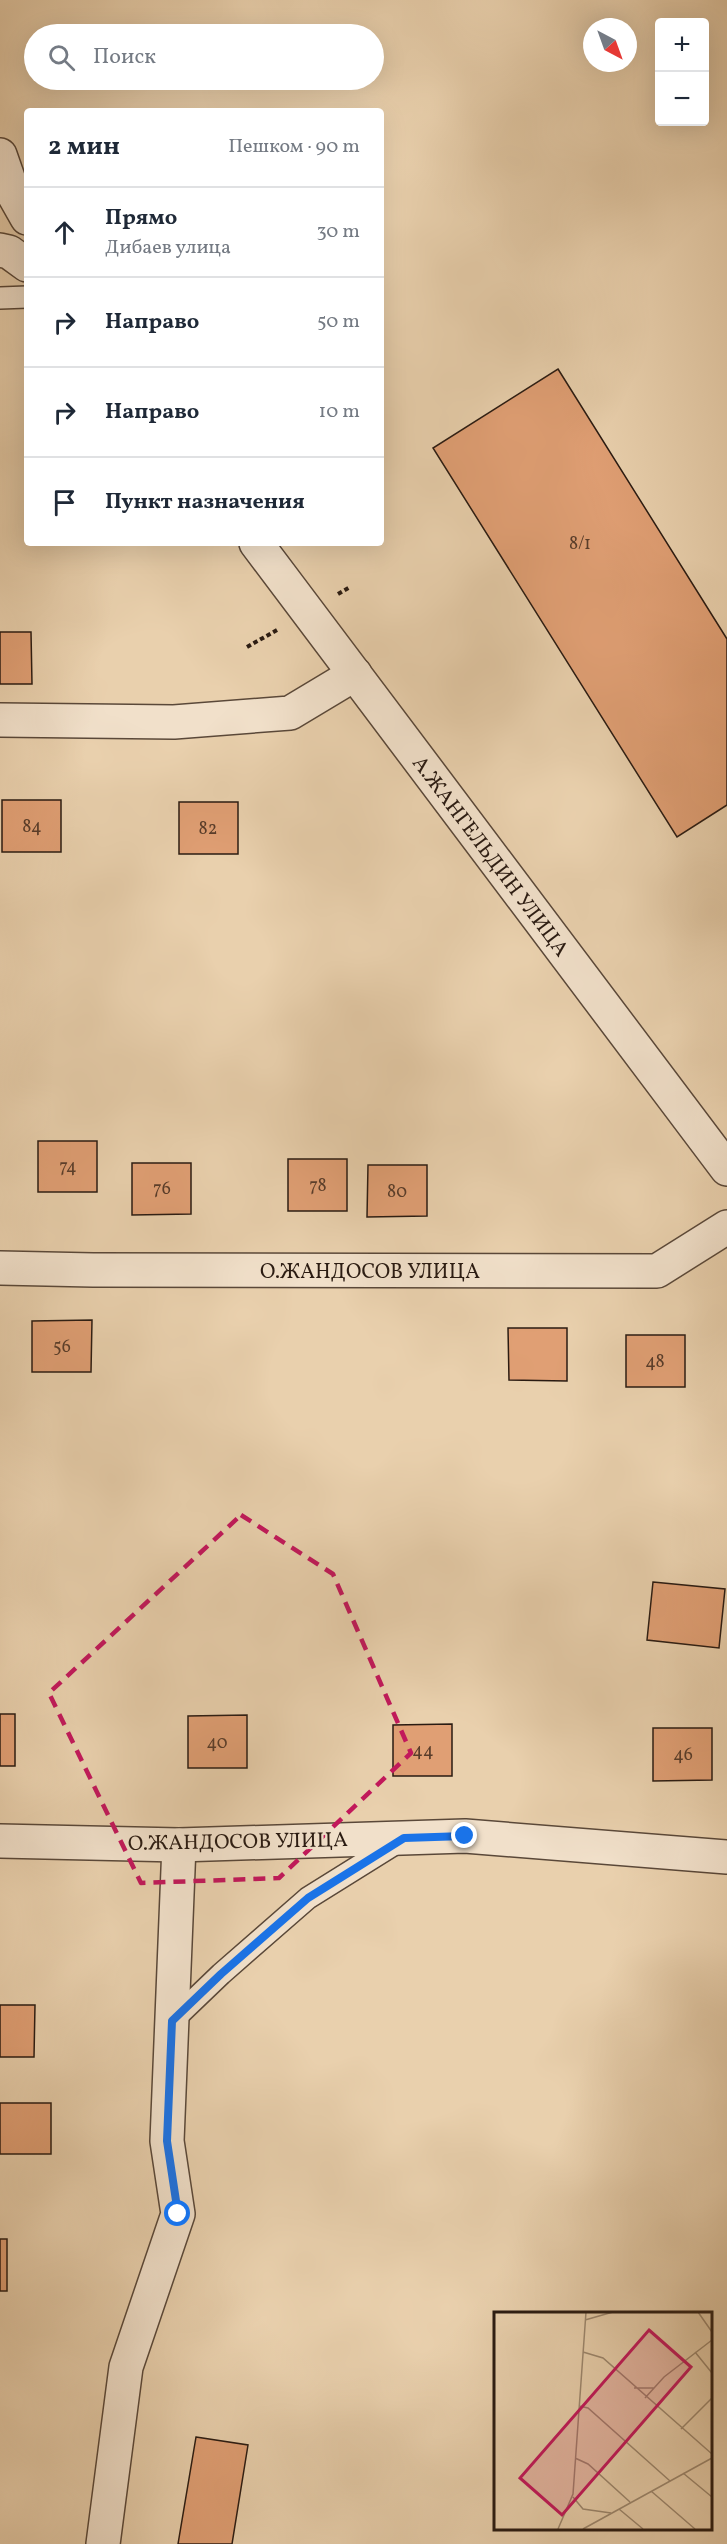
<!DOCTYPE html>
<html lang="ru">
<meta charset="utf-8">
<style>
:root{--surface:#fff;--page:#f6f6f7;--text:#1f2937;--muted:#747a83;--line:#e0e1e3}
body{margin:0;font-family:Vollkorn,serif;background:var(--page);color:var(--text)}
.controls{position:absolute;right:18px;top:18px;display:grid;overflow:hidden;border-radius:6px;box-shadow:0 6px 24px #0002}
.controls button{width:54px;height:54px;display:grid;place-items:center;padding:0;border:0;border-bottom:2px solid var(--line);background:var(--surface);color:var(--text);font:30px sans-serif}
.compass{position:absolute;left:583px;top:18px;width:54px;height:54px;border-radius:50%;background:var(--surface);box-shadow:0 6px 24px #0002;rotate:139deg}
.stop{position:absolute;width:18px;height:18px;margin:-14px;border:4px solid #1a73e8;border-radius:50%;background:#fff}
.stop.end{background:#1a73e8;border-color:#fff;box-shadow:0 2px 6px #0008}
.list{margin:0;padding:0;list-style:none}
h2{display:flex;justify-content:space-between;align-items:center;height:78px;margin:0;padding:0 24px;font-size:26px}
h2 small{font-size:20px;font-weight:400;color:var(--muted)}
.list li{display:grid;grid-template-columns:39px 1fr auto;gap:18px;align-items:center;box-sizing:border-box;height:90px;padding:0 24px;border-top:2px solid var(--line)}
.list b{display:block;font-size:22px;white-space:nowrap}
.list p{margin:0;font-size:20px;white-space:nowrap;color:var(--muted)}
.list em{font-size:20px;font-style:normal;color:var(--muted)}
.icon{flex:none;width:33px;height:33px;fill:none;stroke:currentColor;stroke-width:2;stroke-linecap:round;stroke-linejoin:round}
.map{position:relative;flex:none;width:727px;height:2544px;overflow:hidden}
.search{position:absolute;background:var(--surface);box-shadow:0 6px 24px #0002;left:24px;top:24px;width:360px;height:66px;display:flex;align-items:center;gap:15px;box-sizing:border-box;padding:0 21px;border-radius:33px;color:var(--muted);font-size:22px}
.panel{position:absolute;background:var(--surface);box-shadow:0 6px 24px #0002;left:24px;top:108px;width:360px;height:438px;border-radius:6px}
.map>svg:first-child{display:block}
.building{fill:#e09f74;stroke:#2a1b12;stroke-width:1.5}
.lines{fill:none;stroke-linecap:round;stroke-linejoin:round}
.service-casing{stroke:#5a4839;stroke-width:24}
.minor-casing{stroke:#5a4839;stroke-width:36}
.tertiary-casing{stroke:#5a4839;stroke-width:36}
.path{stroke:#2a1b12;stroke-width:4;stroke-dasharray:4.5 3;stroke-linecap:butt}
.service{stroke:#f1e0ca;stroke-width:21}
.minor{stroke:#f1e0ca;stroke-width:33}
.tertiary{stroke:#f1e0ca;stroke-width:33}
.route{stroke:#1a73e8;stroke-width:8}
.marked{fill:none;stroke:#c2185b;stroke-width:4.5;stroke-dasharray:12 8;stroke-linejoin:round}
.labels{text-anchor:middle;stroke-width:4.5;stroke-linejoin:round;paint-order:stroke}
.number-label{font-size:18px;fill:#583c2a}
.street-label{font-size:21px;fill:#2a1b12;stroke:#f1e0ca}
.inset-road{fill:none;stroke:#9d886f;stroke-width:1.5}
.view{fill:#c2185b;fill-opacity:0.15;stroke:#c2185b;stroke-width:3}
.inset-edge{fill:none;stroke:#2a1b12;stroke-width:3}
</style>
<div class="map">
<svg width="727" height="2544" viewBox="0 0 727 2544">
<rect width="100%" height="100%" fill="#e9d0ad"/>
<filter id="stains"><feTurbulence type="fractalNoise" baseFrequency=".00333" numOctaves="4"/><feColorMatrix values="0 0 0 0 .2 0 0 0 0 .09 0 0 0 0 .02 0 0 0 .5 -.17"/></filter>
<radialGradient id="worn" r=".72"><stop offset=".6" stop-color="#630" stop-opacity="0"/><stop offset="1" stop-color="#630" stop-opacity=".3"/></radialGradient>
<!-- building -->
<g class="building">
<path d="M558 369 727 639V805L677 837 433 448Z"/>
<path d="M0 632H31L32 684H0Z"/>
<rect x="2" y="800" width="59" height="52"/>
<rect x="179" y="802" width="59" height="52"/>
<rect x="38" y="1141" width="59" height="51"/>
<rect x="288" y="1159" width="59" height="52"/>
<path d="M132 1163H191V1214L132 1215Z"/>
<path d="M368 1165H427V1216L367 1217Z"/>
<path d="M92 1320 91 1372H32V1321Z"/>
<path d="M508 1328H567V1381L509 1380Z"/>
<rect x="626" y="1335" width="59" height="52"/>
<path d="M653 1582 725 1589 719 1648 647 1640Z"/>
<rect x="0" y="1714" width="15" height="52"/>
<path d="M247 1715V1768H188V1716Z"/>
<path d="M452 1724V1776H393V1725Z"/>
<path d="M653 1728H712V1780L653 1781Z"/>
<path d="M0 2005H35L34 2057H0Z"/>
<rect x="0" y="2103" width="51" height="51"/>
<rect x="0" y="2239" width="7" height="52"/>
<path d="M196 2437 248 2445 232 2544H178Z"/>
</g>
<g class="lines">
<defs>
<g id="service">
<path d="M0 298 27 297"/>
<path d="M172 2021 221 1974 308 1898 401 1840"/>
</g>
<g id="minor">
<path d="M0 720 174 722 290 713 355 674"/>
<path d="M0 1268 93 1270 657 1271 727 1227"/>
<path d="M0 1841 179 1845 465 1836 727 1857"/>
<path d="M103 2544 126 2367 178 2214 167 2141 179 1845"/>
</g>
<g id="tertiary">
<path d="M0 155 14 195 27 218"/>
<path d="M0 250 9 252 27 265"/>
<path d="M256 543 727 1169"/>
</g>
</defs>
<!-- service casing -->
<use href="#service" class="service-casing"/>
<!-- minor casing -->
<use href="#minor" class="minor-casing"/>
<!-- tertiary casing -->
<use href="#tertiary" class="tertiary-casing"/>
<!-- path -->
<g class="path">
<path d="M338 594 350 587"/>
<path d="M247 647 277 630"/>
</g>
<!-- service -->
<use href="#service" class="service"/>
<!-- minor -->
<use href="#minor" class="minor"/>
<!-- tertiary -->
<use href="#tertiary" class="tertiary"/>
</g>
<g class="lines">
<!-- route -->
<path class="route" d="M178 2214 167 2141 172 2021 221 1974 308 1898 404 1838 465 1836"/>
</g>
<!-- marked area -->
<path class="marked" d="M241 1515 333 1574 411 1753 279 1878 141 1883 49 1693Z"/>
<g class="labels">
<!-- number labels -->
<g class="number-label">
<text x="580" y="549">8/1</text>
<text x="32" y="832">84</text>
<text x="208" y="834">82</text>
<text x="68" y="1172">74</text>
<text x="318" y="1191">78</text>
<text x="162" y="1194">76</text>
<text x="397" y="1197">80</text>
<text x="62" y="1352">56</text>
<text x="655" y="1367">48</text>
<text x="217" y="1748">40</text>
<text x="423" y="1756">44</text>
<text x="683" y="1760">46</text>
</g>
<!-- street labels -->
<g class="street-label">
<text transform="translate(491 856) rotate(53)" y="7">А.ЖАНГЕЛЬДИН УЛИЦА</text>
<text x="370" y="1278">О.ЖАНДОСОВ УЛИЦА</text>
<text transform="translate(238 1841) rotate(-1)" y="7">О.ЖАНДОСОВ УЛИЦА</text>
</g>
</g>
<!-- overview -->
<g transform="translate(494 2312)">
<rect width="218" height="218" fill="#e9d0ad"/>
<path class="inset-road" d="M204 0 218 20M91 8 119 0M89 40 109 46 218 142M201 40 218 61M140 76H160M151 86 170 65 218 28M85 94 94 96 176 169M187 117 218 86M81 146 94 152 136 190M189 161 218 185M157 179 201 217M79 185 89 197 117 201M125 197 149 217M64 217 79 182 92 0M89 217 218 146"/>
<path class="view" d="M155 18 197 55 68 203 26 166Z"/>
<rect width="218" height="218" class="inset-edge"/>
</g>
<rect width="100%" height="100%" filter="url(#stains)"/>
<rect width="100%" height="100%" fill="url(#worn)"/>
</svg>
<div class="controls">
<button>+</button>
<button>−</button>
</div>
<svg class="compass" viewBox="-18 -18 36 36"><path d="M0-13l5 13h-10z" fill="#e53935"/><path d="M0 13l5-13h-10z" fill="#747a83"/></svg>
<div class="stop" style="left:178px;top:2214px"></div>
<div class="stop end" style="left:465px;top:1836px"></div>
<div class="search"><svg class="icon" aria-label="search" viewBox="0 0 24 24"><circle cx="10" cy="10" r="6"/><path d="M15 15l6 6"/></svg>Поиск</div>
<section class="panel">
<h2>2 мин<small>Пешком · 90 m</small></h2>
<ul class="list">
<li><svg class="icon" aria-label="ahead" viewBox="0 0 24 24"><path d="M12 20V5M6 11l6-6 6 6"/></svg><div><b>Прямо</b><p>Дибаев улица</p></div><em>30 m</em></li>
<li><svg class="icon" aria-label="right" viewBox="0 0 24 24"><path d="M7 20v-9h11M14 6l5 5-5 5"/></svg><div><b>Направо</b></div><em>50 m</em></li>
<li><svg class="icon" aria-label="right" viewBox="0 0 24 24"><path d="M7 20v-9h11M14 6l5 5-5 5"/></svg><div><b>Направо</b></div><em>10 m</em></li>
<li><svg class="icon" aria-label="arrive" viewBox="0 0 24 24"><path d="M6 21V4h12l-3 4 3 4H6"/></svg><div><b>Пункт назначения</b></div></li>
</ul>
</section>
</div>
